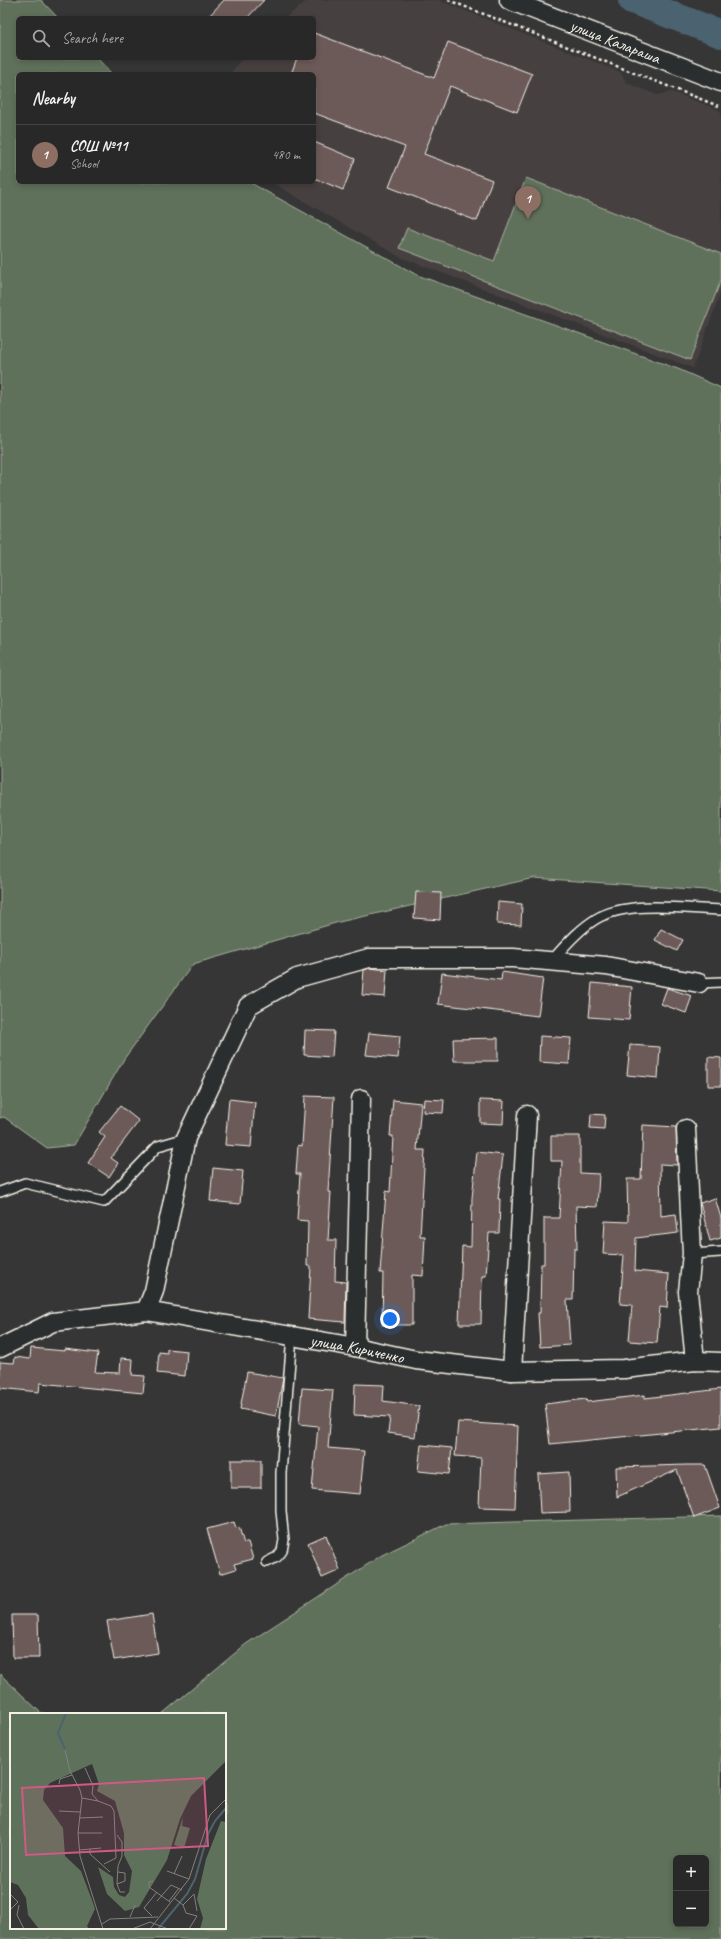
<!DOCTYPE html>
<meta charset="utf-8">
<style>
:root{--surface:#292828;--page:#313030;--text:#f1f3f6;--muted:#a5a6a8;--line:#454445;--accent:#ff9aa2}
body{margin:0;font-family:Caveat,sans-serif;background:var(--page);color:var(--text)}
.controls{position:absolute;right:12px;bottom:12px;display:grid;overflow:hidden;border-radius:6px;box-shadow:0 2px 6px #0003}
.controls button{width:36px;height:36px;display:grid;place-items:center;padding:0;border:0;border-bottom:1px solid var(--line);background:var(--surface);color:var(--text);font:20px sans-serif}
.you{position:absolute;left:390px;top:1319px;width:14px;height:14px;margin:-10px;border:3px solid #fff;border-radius:50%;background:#1a73e8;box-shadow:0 0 0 6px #1a73e833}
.badge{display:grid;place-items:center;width:26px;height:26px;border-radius:50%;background:var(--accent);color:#fff;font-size:13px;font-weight:700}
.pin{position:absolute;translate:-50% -33px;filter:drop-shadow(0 1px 2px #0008)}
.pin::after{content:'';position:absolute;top:21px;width:14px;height:12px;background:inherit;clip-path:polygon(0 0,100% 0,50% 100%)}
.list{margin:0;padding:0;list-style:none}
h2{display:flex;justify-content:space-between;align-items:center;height:52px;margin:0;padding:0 16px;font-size:17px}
h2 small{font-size:13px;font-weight:400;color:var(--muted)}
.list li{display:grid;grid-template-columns:26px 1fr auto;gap:12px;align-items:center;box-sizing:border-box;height:60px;padding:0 16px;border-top:1px solid var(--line)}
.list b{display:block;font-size:15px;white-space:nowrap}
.list p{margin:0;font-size:13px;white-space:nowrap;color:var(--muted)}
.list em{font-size:13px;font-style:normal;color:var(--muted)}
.icon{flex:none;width:22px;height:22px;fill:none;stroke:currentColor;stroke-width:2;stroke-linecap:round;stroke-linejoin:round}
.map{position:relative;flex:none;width:721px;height:1939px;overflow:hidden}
.search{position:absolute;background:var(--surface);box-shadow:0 2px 6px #0003;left:16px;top:16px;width:300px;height:44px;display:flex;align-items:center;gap:10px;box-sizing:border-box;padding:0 14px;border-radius:6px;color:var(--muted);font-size:15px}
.panel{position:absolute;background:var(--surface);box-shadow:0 2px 6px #0003;left:16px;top:72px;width:300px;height:112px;border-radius:6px}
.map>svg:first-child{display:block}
.built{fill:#474140}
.green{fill:#5e715a;stroke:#a9b1a1;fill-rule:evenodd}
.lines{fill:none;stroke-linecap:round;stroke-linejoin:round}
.river{stroke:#4b646f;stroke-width:28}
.building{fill:#6c5a58;stroke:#f4f1e8}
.service-casing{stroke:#f4f1e8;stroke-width:12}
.minor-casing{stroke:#f4f1e8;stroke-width:21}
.path{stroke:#f4f1e8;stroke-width:2.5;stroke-dasharray:3 3;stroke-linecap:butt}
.service{stroke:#2a2d2e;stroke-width:9}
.minor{stroke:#2a2d2e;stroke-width:18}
.labels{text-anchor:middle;stroke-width:3;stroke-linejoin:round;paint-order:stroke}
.street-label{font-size:17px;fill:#f4f1e8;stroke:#2a2d2e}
.inset-river{fill:none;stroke:#4b646f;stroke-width:2}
.inset-road{fill:none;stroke:#83817d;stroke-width:1}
.view{fill:#d15985;fill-opacity:0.15;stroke:#d15985;stroke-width:2}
.inset-edge{fill:none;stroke:#f4f1e8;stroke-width:2}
</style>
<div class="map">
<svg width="721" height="1939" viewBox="0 0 721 1939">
<rect width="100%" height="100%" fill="#373636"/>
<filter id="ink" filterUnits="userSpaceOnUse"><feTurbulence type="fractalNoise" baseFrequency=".025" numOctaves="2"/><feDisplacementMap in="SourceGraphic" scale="8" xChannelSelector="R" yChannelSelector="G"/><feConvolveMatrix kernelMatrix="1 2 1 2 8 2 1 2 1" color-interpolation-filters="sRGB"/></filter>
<g filter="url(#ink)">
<!-- built -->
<path class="built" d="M308 0H438L620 72 627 83 657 95 672 92 721 111V292L693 368 400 257 271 182H314V74H230L242 58H314V18H285Z"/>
<!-- green -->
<g class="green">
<path d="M0 0H41L58 18H18V58H97L112 74H18V182H249L417 275 678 369 721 388V891L534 878 339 922 193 964 124 1059 74 1145 47 1148 4 1117 0 1118Z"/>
<path d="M526 178 721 254V280L690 360 399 248 407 228 494 261Z"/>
<path d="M721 1516V1939H0V1674L41 1713 51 1714H11V1928H225V1714H162L246 1644 382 1555 446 1524ZM676 1858H706V1924H676Z"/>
</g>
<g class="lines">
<!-- river -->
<path class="river" d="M632 0 721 34"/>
</g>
<!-- building -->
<g class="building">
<path d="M224 0H264L247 18H207Z"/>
<path d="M314 33 434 78 448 42 532 74 517 112 450 86 424 154 492 180 477 221 389 187 405 147 314 113V74H291L297 58H314Z"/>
<path d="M314 142 355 159 343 190 314 178Z"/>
<path d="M416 892 441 893 440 920 414 918Z"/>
<path d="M498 902 522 904 521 925 497 924Z"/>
<path d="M661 929 683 940 677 951 655 940Z"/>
<path d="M370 968 387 970 385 997 362 995 364 970Z"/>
<path d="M502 972 543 978 538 1016 438 1004 442 973 501 980Z"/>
<path d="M592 983 632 987 629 1020 589 1017Z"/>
<path d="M667 988 692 996 686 1013 661 1004Z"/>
<path d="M305 1030 334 1031 332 1057 304 1055Z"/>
<path d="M369 1033 400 1036 398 1058 366 1055Z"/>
<path d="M540 1036 571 1038 569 1064 539 1062Z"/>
<path d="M498 1038V1061H454L453 1039Z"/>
<path d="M630 1045 660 1047 658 1078 627 1075Z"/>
<path d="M708 1057 721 1058V1086H708Z"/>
<path d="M305 1096 334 1097 328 1192H331L328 1240H336L335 1281 346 1282 345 1322 308 1319 311 1266H307L308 1221 297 1220 300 1174H296L298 1145 302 1146Z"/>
<path d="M229 1099 255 1102 251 1147 225 1145Z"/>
<path d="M424 1099 444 1100 443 1113 423 1112Z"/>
<path d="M393 1100 421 1103 417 1150H425L420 1236H425L423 1276 412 1275V1325H382L383 1273H380L386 1191 390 1192 393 1136H390Z"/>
<path d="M480 1100 504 1101 503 1124 480 1123Z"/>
<path d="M120 1106 139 1121 111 1158 118 1163 109 1177 88 1163 105 1137 99 1132Z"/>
<path d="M591 1114 605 1115 604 1129 590 1128Z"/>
<path d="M643 1125 676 1127 677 1165 660 1164 661 1216 676 1214 678 1233 636 1238 635 1271 669 1274 667 1308 660 1307 657 1343 629 1341 632 1305 620 1304 624 1255 603 1254 605 1221 628 1222 627 1179H641Z"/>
<path d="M551 1136H580V1173L599 1174 597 1207 576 1206 577 1249H574L573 1300H567L570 1345 540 1347 538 1313H540L541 1264H544V1218H559L562 1161H551Z"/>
<path d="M477 1152 503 1155 498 1199H500L499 1233H489L486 1276H482L481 1324H459L462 1246 471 1247 472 1198Z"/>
<path d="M213 1168 243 1171 240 1204 210 1201Z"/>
<path d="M715 1198 721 1218V1238L710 1241 700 1203Z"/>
<path d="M31 1348 65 1351V1349L98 1353 95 1372 120 1373 121 1358 133 1359 132 1375 145 1376 143 1393 40 1383 39 1392 0 1388V1362L14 1363 15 1357 30 1359Z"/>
<path d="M167 1349 187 1351 185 1376 157 1373 159 1352 167 1353Z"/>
<path d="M247 1372 283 1378 276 1416 240 1409Z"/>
<path d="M355 1384 384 1385 383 1401 419 1406 415 1437 388 1433 390 1417 354 1415Z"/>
<path d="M302 1388 333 1390 328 1448 364 1451 360 1494 312 1490 318 1426 299 1424Z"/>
<path d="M721 1389V1427L550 1444 545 1404 586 1399 587 1402 645 1395V1398Z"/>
<path d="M458 1422 518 1426 515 1508 479 1507 481 1458 455 1456Z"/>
<path d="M421 1445 452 1448 449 1474 418 1471Z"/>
<rect x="231" y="1460" width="30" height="28"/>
<path d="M687 1465H705L720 1508 694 1518 677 1470 617 1497 616 1467Z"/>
<path d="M569 1472 570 1512 540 1513 538 1474Z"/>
<path d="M234 1522 236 1528 239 1527 244 1544 248 1542 253 1559 234 1564 236 1569 220 1574 207 1529Z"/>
<path d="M326 1535 340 1570 322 1578 308 1543Z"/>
<path d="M152 1614 158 1653 114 1660 107 1621Z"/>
<path d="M12 1615H38L39 1658H13Z"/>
</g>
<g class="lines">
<defs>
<g id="service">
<path d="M551 961C565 946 578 930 596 919 628 900 685 909 721 910"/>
<path d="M699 983 721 982"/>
<path d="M0 1192 25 1183 104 1202 158 1146 186 1138"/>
<path d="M692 1254 721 1252"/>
<path d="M267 1562 277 1557 282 1551 284 1540 281 1511V1473L292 1336"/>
</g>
<g id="minor">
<path id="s1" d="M509 0 721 82"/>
<path d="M686 1129 692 1254 688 1292 695 1361"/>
<path d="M146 1311 154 1291 186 1138 248 1006 297 978 369 958H513L606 966 699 983"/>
<path d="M355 1347 361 1099"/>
<path id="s2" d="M0 1348 53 1322 146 1311 355 1347 416 1360 512 1371 624 1369 695 1361 721 1362"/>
<path d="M512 1371 527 1115"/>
</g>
</defs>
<!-- service casing -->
<use href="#service" class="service-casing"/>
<!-- minor casing -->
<use href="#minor" class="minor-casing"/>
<!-- path -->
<path class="path" d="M448 0 721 107"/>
<!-- service -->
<use href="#service" class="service"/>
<!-- minor -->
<use href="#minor" class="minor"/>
</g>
</g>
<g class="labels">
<!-- street labels -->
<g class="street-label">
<text dy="6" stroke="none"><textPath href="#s1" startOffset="114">улица Калараша</textPath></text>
<text dy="6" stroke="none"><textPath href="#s2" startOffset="367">улица Кириченко</textPath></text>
</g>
</g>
<!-- overview -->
<g transform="translate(10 1713)">
<rect width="216" height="216" fill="#373636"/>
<path d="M0 0H216V48L181 83 170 106 157 147 129 194 115 198 97 181 88 154 103 164 104 174 109 182 115 184 119 179 122 158 114 142V120L105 88 87 78 89 71 82 51 40 70 34 77 33 87 53 115 55 143 71 158 82 187 85 196 77 213 79 216H29L18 202 16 185 8 172 0 169ZM173 104 172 113 180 115 174 135 164 132ZM211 108 216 109V216H190L193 205 187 186 196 146Z" fill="#5e715a"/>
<path class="inset-river" d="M55 36 48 20 56 0M148 216 177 181 185 166 198 121 205 108 216 95"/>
<path class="inset-road" d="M55 37 60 58 70 77 72 85 68 120 70 143 93 216M75 55 83 73 82 81 88 88M49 71 50 66 62 62M72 85 88 88 101 93 104 98 106 145 94 151M49 98 70 99M69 105 93 104M68 120H92M107 122 112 129V143L108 153 107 171 110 179H115M80 136V141L100 159M70 137 91 135M157 158 179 166M164 161 172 143M143 168 139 169V174L160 189M107 171 115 168V160L108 159M0 181 8 189 0 197M164 185 173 192 176 200 187 203 179 216M147 188 161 172 172 177M159 188 169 175M9 192 7 202 14 216M173 192 184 181 187 198M142 203 134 195 147 179M120 204 125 192M92 211 100 206 148 204M122 216 140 209 158 216M140 216 179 166 200 102 216 86"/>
<path class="view" d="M194 65 198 133 16 142 12 75Z"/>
<rect width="216" height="216" class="inset-edge"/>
</g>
</svg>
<div class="controls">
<button>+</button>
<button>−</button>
</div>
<div class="you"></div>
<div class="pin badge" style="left:528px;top:219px;background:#8d6e63">1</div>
<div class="search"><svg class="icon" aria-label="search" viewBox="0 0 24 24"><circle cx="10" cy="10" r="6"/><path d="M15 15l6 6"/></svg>Search here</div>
<section class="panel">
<h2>Nearby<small></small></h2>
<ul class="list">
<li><span class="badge" style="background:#8d6e63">1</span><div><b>СОШ №11</b><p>School</p></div><em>480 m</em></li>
</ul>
</section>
</div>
